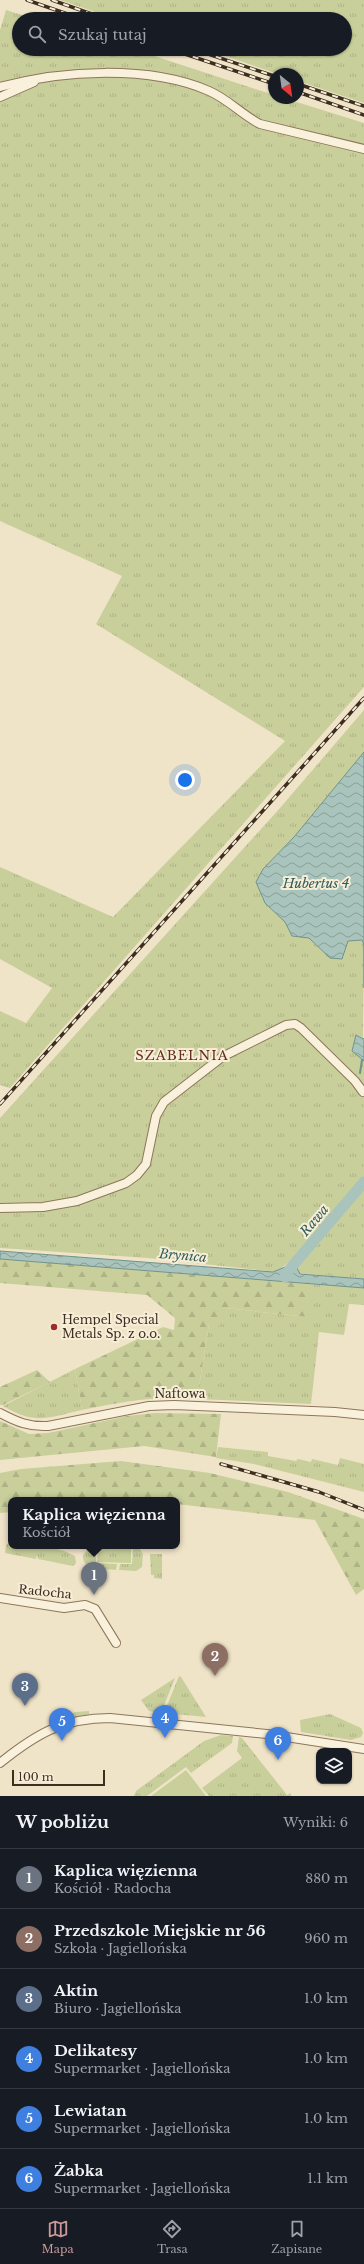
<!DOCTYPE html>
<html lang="pl">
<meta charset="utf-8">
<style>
:root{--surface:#171b24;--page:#20242c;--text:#f1f3f6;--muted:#9ea1a6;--line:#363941;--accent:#cc999b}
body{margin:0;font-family:"Libre Baskerville",serif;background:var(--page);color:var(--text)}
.controls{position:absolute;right:12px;bottom:12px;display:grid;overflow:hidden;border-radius:8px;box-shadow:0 1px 3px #0004}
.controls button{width:36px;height:36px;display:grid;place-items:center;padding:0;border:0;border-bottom:1px solid var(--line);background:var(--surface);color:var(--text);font:20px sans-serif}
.compass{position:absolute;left:268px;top:68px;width:36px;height:36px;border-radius:50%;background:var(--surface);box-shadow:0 1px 3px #0004;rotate:151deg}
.scale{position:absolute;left:12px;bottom:10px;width:93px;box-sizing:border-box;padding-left:4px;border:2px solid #3d2e20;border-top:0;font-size:11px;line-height:14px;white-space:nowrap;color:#3d2e20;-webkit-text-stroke:3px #f7eed8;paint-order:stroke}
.you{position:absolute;left:185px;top:780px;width:14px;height:14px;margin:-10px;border:3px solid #fff;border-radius:50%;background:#1a73e8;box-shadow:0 0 0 6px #1a73e833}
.badge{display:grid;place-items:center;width:26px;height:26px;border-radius:50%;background:var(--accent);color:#fff;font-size:13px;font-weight:700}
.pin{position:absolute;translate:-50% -33px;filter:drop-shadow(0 1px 2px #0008)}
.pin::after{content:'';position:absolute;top:21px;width:14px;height:12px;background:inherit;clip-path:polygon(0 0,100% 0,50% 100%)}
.popup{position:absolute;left:8px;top:1497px;width:172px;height:52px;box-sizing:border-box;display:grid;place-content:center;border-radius:8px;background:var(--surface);filter:drop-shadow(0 1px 3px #0005);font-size:13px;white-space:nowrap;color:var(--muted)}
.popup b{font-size:15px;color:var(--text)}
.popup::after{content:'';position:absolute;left:50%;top:100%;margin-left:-8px;border:8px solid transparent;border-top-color:var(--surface)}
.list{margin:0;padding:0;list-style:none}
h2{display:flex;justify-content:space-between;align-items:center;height:52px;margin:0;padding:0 16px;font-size:17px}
h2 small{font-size:13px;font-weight:400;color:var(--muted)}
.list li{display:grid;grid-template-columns:26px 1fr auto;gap:12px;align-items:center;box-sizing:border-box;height:60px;padding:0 16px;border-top:1px solid var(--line)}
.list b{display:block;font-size:15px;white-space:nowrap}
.list p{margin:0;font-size:13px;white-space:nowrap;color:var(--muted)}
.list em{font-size:13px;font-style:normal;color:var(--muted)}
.icon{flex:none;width:22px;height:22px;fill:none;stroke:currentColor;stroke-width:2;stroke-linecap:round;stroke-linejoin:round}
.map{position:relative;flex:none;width:364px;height:1796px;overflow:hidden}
.search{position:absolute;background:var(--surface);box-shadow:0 1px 3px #0004;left:12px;right:12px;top:12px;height:44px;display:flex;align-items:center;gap:10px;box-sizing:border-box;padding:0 14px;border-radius:22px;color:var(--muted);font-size:15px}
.sheet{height:412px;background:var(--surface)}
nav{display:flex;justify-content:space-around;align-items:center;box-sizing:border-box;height:56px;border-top:1px solid var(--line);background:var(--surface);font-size:11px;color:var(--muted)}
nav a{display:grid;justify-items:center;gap:2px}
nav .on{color:var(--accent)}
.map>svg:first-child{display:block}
.grass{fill:url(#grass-tufts)}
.forest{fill:url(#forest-firs)}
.garden{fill:#c9cf9b}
.water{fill:url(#water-waves);stroke:#6f938a}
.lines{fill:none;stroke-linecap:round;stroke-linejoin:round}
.stream{stroke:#6f938a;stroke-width:2}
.river{stroke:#a9c4bc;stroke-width:11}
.minor-casing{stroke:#8d765c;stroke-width:10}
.minor{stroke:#faf1dc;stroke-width:8}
.rail-casing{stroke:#3d2e20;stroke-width:3.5}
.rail{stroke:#f7eed8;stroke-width:2;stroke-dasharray:6;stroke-linecap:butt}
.poi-dot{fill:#9e2a2b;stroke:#f7eed8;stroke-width:1.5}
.labels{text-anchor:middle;stroke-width:4;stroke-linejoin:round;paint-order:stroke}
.poi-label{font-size:12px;fill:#3d2e20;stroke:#f7eed8;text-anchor:start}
.street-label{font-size:12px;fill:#3d2e20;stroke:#f7eed8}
.water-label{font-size:13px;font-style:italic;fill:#2f5d5a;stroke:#f7eed8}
.neighbourhood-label{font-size:13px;letter-spacing:1px;fill:#6b2e1e;stroke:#f7eed8}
</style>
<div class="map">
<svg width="364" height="1796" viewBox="0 0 364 1796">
<defs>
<pattern id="grass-tufts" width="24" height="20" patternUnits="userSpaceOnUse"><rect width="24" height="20" fill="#c9cf9b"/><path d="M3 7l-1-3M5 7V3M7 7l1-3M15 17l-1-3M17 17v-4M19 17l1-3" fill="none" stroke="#aeb285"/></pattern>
<pattern id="forest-firs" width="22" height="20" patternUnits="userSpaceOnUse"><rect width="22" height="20" fill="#c9cf9b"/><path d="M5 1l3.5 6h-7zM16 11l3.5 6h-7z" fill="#aeb285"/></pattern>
<pattern id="water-waves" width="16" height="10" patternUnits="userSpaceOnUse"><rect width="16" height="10" fill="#a9c4bc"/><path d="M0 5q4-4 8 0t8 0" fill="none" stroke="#8ba098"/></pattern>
</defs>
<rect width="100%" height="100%" fill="#f0e4c8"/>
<!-- grass -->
<g class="grass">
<path d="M60 0H364V103L298 81V74H278L204 49H345V19H116Z"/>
<path d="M6 10 35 19H19V49H133L274 95V98H284L364 123V687L10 1088 0 1085V1011L26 1023 52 988 0 959V867L113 917 285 741 96 624 122 576 0 521V30Z"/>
<path d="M364 710V752L294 837 263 869 265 903 285 922 292 936 309 938 330 958 348 941 362 940 364 945 363 1039 356 1035 364 1061V1179L301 1253 276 1272 148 1258 0 1248V1118L280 808Z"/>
<path d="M364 1184V1279L298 1273 297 1268 304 1255Z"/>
<path d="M308 1284 364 1288V1305L349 1304 344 1335 319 1332 311 1404 197 1399 209 1324 225 1308 308 1317Z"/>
<path d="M75 1369 82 1410C46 1418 36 1425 3 1406Z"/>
<path d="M218 1447 268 1452V1456L296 1461 298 1459 311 1462 312 1459 338 1465 340 1458 364 1464V1492L254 1464 216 1458Z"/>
<path d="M11 1542V1546C31 1546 57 1545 75 1556L76 1563 73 1566 38 1559 37 1555 36 1559 5 1553 6 1545Z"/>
<path d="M91 1546H96V1563L117 1564 116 1570C106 1569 81 1571 83 1555Z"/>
<path d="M98 1546 131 1547V1563L97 1562Z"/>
<path d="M133 1546H138L143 1554 142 1567 136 1571 119 1570 120 1564H132Z"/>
<path d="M150 1554H162V1579L154 1578V1575H151Z"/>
<path d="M179 1676 181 1677 206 1717 164 1713Z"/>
<path d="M175 1678 161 1713 149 1711 141 1700Z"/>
<path d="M89 1711V1714L62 1721 60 1719 75 1712Z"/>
<path d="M330 1714 361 1728 363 1733 361 1737 351 1740 301 1732 300 1720Z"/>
<path d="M221 1735 233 1736 232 1743 191 1773 186 1767 147 1796H134L136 1791 204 1741Z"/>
<path d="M239 1737 242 1738 287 1795 291 1793V1796H209L202 1788 242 1758 237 1751Z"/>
</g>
<!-- forest -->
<g class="forest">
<path d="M0 1259 308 1284V1317L225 1308 220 1326 209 1324 197 1399C154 1396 124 1401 82 1410L75 1369 163 1327 174 1330 175 1318 147 1295 0 1283Z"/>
<path d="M37 1370 50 1382 3 1405H0V1387Z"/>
<path d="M155 1413 221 1414 216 1457 144 1446 0 1460V1421L29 1434 48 1433 127 1416Z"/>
<path d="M121 1461 210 1473 288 1492 364 1519V1589L356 1595 315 1520 177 1504V1500H11V1512L0 1513V1473L21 1469Z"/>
</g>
<!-- garden -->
<path class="garden" d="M186 1770 206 1796H151Z"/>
<!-- water -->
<g class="water">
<path d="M364 752V988V945L362 940 348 941 342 959 330 958 309 938 292 936 285 922 265 903 256 882 263 869 294 837Z"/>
<path d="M356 1035 363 1039 364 1038V1061L352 1051Z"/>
<path d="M0 1251 273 1272 285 1267 287 1273 297 1268 300 1274 364 1279V1288L0 1259Z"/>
</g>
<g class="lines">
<!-- stream -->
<path class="stream" d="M360 1073 362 1060"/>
<!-- river -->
<path class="river" d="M285 1277 289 1270 364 1182"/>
<defs>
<g id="minor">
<path d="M0 87C62 70 149 65 209 91 228 99 242 115 260 124L364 149"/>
<path d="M0 97 34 82"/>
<path d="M0 1208 43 1207 77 1201 126 1183 137 1175 146 1164 156 1116 164 1102 222 1057 286 1025 295 1024 301 1028 355 1081 363 1092"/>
<path d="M0 1413C17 1422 29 1427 48 1426L149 1406 174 1405 335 1412 364 1415"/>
<path d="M0 1598 64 1608 85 1605 95 1609 116 1643"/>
<path d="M0 1763C36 1734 63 1718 110 1718L267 1734 364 1749"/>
</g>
</defs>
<!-- minor casing -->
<use href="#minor" class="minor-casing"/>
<!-- minor -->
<use href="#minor" class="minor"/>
<defs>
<g id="rail">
<path d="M27 0 82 19"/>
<path d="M52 0 106 19"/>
<path d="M170 49 274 84"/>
<path d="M193 49 274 76"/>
<path d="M298 84 364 106"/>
<path d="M298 92 364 115"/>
<path d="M0 1104 364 698"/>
<path d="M221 1464 319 1492 364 1510"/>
</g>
</defs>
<!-- rail casing -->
<use href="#rail" class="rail-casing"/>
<!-- rail -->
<use href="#rail" class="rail"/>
</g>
<!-- markers -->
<circle class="poi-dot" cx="54" cy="1327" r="4"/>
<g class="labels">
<!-- poi labels -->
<g class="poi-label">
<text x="62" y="1324">Hempel Special<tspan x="62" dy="14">Metals Sp. z o.o.</tspan></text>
</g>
<!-- street labels -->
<g class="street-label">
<text x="180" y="1398">Naftowa</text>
<text transform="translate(45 1592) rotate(6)" y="4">Radocha</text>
</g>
<!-- water labels -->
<g class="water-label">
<text x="316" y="888">Hubertus 4</text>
<text transform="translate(314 1220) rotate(-50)" y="5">Rawa</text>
<text transform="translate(183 1255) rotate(5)" y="5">Brynica</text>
</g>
<!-- neighbourhood labels -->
<g class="neighbourhood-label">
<text x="182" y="1060">SZABELNIA</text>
</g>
</g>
</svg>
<div class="controls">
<button><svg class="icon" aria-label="layers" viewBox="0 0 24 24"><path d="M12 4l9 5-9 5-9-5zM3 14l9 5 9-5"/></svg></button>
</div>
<svg class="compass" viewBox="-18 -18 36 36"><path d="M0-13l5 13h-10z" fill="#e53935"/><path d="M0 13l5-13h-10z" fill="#9ea1a6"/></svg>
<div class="scale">100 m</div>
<div class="you"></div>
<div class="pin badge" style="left:94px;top:1595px;background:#6b7280">1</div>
<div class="popup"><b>Kaplica więzienna</b>Kościół</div>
<div class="pin badge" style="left:215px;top:1676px;background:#8d6e63">2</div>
<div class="pin badge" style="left:25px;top:1706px;background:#5c6f8a">3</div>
<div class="pin badge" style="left:165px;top:1738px;background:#3f7fe0">4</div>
<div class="pin badge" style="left:62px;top:1741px;background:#3f7fe0">5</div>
<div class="pin badge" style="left:278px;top:1760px;background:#3f7fe0">6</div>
<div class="search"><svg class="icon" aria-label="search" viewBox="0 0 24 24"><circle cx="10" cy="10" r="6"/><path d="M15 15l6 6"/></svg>Szukaj tutaj</div>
</div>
<section class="sheet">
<h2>W pobliżu<small>Wyniki: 6</small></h2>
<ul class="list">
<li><span class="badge" style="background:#6b7280">1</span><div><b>Kaplica więzienna</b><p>Kościół · Radocha</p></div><em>880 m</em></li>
<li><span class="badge" style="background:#8d6e63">2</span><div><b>Przedszkole Miejskie nr 56</b><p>Szkoła · Jagiellońska</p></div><em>960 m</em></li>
<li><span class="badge" style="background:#5c6f8a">3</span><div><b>Aktin</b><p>Biuro · Jagiellońska</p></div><em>1.0 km</em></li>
<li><span class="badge" style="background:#3f7fe0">4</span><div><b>Delikatesy</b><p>Supermarket · Jagiellońska</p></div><em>1.0 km</em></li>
<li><span class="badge" style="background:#3f7fe0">5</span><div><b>Lewiatan</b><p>Supermarket · Jagiellońska</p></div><em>1.0 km</em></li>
<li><span class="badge" style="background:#3f7fe0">6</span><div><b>Żabka</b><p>Supermarket · Jagiellońska</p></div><em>1.1 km</em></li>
</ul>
</section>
<nav>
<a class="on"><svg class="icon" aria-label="map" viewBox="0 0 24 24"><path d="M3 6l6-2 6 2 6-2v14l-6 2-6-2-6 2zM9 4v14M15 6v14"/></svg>Mapa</a>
<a><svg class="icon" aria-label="directions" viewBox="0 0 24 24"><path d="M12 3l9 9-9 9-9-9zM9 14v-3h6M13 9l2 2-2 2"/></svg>Trasa</a>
<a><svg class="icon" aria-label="saved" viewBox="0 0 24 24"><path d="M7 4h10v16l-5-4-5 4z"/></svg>Zapisane</a>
</nav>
